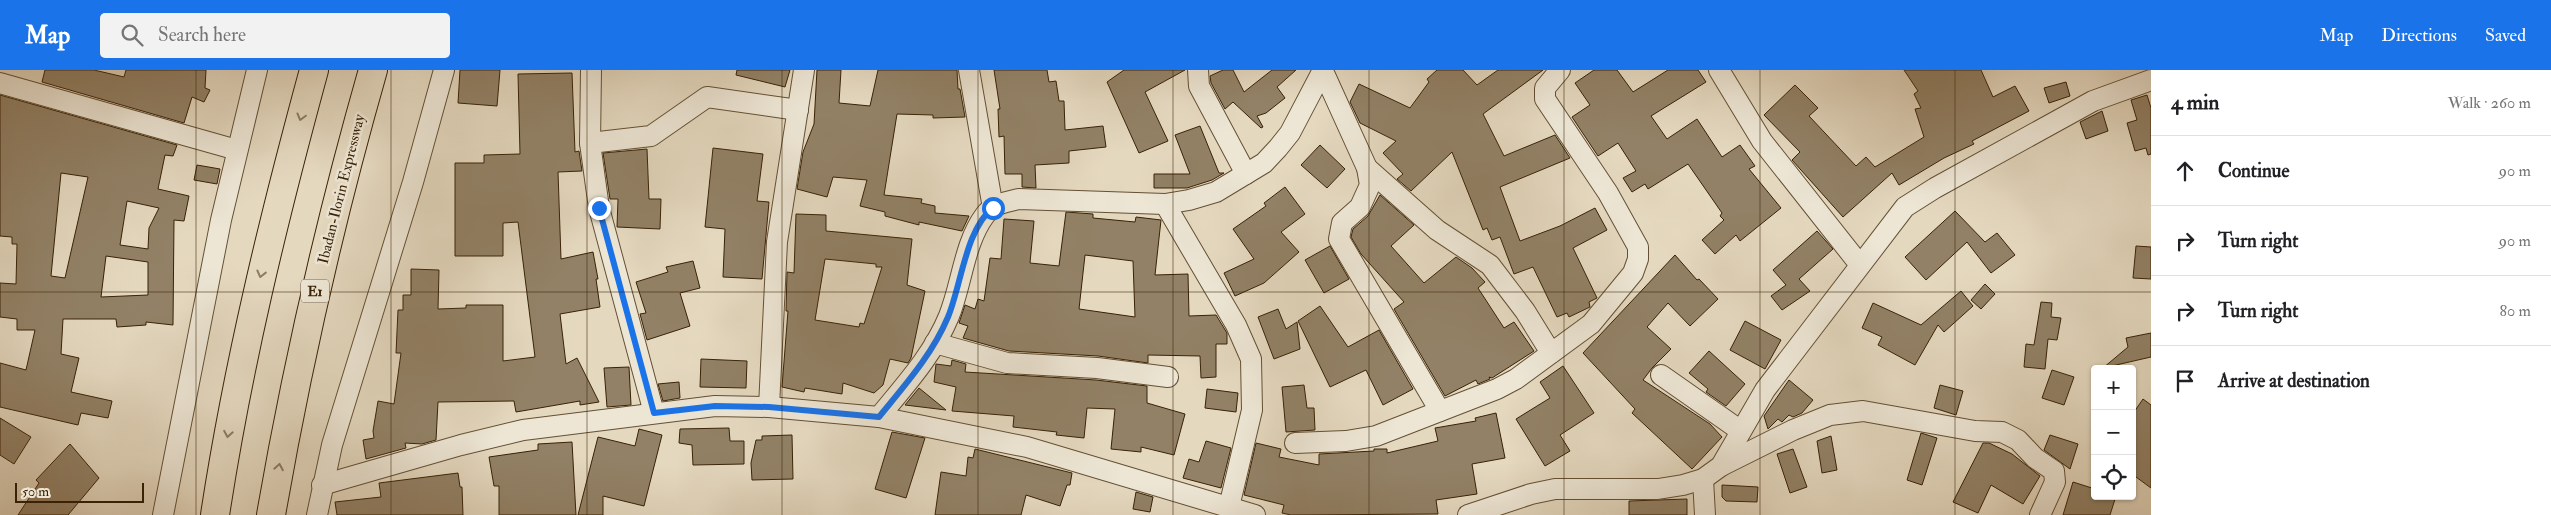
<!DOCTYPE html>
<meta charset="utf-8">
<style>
:root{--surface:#fff;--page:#f2f2f2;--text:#202124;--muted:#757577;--line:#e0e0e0;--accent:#1a73e8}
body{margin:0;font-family:"IM FELL Double Pica",serif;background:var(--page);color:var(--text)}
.controls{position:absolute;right:15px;bottom:15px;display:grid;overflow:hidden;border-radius:5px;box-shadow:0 1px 4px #0004}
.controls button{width:45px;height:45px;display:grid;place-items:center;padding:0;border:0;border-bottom:1px solid var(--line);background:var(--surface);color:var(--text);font:25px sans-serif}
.scale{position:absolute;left:15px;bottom:12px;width:129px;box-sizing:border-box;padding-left:5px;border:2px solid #392206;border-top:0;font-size:14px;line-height:18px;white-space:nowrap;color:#392206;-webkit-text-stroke:4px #ede6d5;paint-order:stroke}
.stop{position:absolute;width:15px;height:15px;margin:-11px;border:4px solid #1a73e8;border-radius:50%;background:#fff}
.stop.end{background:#1a73e8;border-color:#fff;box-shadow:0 1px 5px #0008}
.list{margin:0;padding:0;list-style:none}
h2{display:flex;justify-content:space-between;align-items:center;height:65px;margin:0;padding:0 20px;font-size:21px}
h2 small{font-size:16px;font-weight:400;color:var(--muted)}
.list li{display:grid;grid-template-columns:32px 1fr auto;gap:15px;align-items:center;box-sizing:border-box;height:70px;padding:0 20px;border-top:1px solid var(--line)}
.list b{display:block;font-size:19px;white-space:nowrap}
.list em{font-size:16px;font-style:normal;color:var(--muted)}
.icon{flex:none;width:28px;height:28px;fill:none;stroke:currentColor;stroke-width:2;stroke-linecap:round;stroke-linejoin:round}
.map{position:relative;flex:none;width:2151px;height:445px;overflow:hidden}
header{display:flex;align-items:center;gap:30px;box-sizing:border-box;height:70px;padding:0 25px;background:var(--accent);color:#fff}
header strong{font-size:24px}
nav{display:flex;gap:28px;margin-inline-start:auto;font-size:18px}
.search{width:350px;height:45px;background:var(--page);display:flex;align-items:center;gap:12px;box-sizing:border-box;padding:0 18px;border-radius:5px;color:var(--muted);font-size:19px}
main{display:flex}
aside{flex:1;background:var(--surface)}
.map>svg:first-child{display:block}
.building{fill:#928166;stroke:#392206;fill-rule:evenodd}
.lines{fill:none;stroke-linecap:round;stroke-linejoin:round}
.street-casing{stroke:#645034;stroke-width:22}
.highway-casing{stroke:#392206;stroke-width:30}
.street{stroke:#ede6d5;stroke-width:20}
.highway{stroke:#e4d8bf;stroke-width:28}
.oneway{stroke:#8e7d62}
.route{stroke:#1a73e8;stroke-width:6}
.grid{fill:none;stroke:#392206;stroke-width:1;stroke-opacity:0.55}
.labels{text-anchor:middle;stroke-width:5;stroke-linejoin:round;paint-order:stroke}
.shield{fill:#ede6d5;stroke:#6f5d44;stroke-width:1}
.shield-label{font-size:14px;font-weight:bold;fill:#392206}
.street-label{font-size:15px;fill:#392206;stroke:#ede6d5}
</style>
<header>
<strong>Map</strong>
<div class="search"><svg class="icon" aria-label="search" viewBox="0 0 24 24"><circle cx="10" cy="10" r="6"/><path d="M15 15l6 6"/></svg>Search here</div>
<nav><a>Map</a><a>Directions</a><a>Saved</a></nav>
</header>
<main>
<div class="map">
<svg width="2151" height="445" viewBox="0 0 2151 445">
<rect width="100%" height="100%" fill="#e4d8bf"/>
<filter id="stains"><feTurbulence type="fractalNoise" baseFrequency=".004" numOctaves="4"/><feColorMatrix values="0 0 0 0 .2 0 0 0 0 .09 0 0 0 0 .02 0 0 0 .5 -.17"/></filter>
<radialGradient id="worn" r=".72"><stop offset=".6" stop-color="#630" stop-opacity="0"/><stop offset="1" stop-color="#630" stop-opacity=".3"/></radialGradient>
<!-- building -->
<g class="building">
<path d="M45 0H94L124 7 126 0H206L205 18 210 20 204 32 192 27 184 53 42 12Z"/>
<path d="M460 0H500L497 36 458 33Z"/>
<path d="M737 0H790L785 17 736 5Z"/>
<path d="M817 0H841L839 33 870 36 878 0H957L958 19H960L965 47 933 48V45L897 44 884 125 922 129 921 133 935 136V143L969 146 962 161 919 152V155L885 146V142L860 136 867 110 833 107 827 127 797 119 803 82 814 54Z"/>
<path d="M994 0H1047L1049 12 1056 11 1059 31H1064L1065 60 1103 56 1106 77 1069 81V93L1035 95 1036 118 1022 117V104H1005L1004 66 999 67 998 39H1000Z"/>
<path d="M1124 0H1185L1145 22 1168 71 1139 83 1107 12Z"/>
<path d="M1223 0H1233L1244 22 1272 0H1296L1277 17 1285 28 1266 43 1257 46 1263 57 1261 58 1233 32 1225 39 1211 13 1210 6Z"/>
<path d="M1437 0H1463L1477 15 1498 0H1543L1483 44 1504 86 1555 65 1570 88 1500 117 1520 171 1560 156 1595 138 1607 160 1573 178 1597 228 1589 232 1590 237 1569 247 1567 243 1557 247 1533 197 1514 204 1500 167 1492 170 1487 158 1483 160 1452 82 1411 121 1397 109 1403 104 1383 83 1396 71 1360 53 1350 32 1359 14 1410 38 1429 12 1427 9Z"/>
<path d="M1594 0H1617L1633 22 1668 0H1698L1706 12 1651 46 1667 69 1697 49 1722 87 1740 75 1755 96 1749 99 1781 138 1740 171 1736 165 1715 184 1702 170 1724 150 1720 146 1722 143 1688 94 1648 119 1645 114 1632 122 1623 108 1636 101 1618 73 1598 86 1572 47 1590 35 1575 13Z"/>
<path d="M1904 0H1981L1993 27 2015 16 2029 41 1972 71 1974 74 1944 88 1899 115 1892 103 1843 147 1792 90 1800 82 1764 45 1795 15 1818 38 1809 46 1856 96 1866 87 1875 97 1924 67 1915 39 1921 38 1914 24 1918 21Z"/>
<path d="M572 3 575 82 579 81 582 101 558 102 561 189 593 182 598 209H596L600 237 560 244 566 294 577 288 599 332 580 335V331L516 342 514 331 438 332 436 370 422 374 405 373 406 378 366 389 363 370 374 368 373 361 378 331 394 334 401 283H396L398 240H403V225H411V199L439 200 438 239 466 238V235H503V291L535 287 518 152 503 153V186H455V93H484V85L520 84 518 4Z"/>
<path d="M2066 12 2070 26 2049 33 2044 18Z"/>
<path d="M0 25 177 75 173 86 165 85 158 119 189 126 184 151 174 150 173 255 146 252V255L117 257 116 249H63L61 284 79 288 71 322 112 331 108 348 81 343 78 355 0 337V293L26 300 35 260H17V249L0 247V213L16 214 17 174H12V167L0 166ZM61 103 88 107 65 208 51 206ZM127 131 159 138 149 158 148 179 120 175ZM106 186 148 192V225L101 227Z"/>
<path d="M2147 25 2151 38V84L2148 85 2146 78 2135 81 2127 53 2137 50 2131 30Z"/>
<path d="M2102 41 2108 61 2086 69 2080 52Z"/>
<path d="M1200 56 1219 103H1224L1212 110 1187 118H1154V104H1190L1175 65Z"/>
<path d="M1320 75 1345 99 1327 118 1301 95Z"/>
<path d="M713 78 763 84 757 131 769 132 762 209 723 207 725 159 705 157Z"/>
<path d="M647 79 649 129H661L660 159 617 157 618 129H610L603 83Z"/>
<path d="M197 95 220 99 217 114 194 110Z"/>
<path d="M1285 117 1305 144 1281 162 1299 182 1264 213 1235 226 1224 203 1254 189 1233 159 1266 136 1264 133Z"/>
<path d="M1380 125 1414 155 1391 176 1424 213 1456 187 1472 198 1485 212 1478 218 1504 258 1514 252 1534 281 1492 308 1489 307 1490 309 1478 314 1476 310 1445 326 1394 239 1404 232 1361 184 1351 167 1353 159 1368 146Z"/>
<path d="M1955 141 1985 172 1997 163 2015 185 1991 203 1967 172 1926 210 1905 187Z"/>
<path d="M1066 142 1093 144V148L1135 152 1136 147 1161 150 1155 205 1188 204 1189 246 1216 245 1227 263V274H1216V307L1201 308 1200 286 1148 285V293L1098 286 1009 281 963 268 968 256 959 253 965 235 975 239 978 229 984 231 990 188 1001 189 1004 149 1034 151 1030 193 1059 196ZM1085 185 1133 191 1135 247 1079 239Z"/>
<path d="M796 144 826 145V161L912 169 907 215 925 221 911 288 908 293 890 289 883 315 874 323 843 313 842 324 805 318 804 322 782 317 788 241H786L787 202 794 203ZM825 189 876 194V197H882L864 254 860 253 859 257 815 250Z"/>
<path d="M1817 161 1833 179 1799 209 1810 221 1782 240 1771 226 1786 215 1773 200Z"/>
<path d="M1330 176 1349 209 1324 223 1305 190Z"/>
<path d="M2136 176 2151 177V209L2133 208Z"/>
<path d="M1675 185 1697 210 1699 209 1718 229 1690 256 1668 233 1647 257 1671 279 1652 298 1643 310 1710 354 1722 367 1692 399 1632 343 1635 339 1583 283Z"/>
<path d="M693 191 700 218 680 223 690 256 647 270 640 244 646 243 636 212 668 202 666 197Z"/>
<path d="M1985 214 1995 224 1981 239 1971 230Z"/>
<path d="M1961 221 1973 236 1944 262 1938 255 1915 295 1878 275 1882 267 1862 258 1873 233 1921 255Z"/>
<path d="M2041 232 2052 233 2051 247 2061 248 2057 270 2048 269 2045 299 2024 297 2026 274 2034 275Z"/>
<path d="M1320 236 1348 277 1379 260 1413 319 1383 335 1366 300 1330 317 1298 251Z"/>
<path d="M1278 239 1286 259 1297 252 1300 279 1274 289 1258 247Z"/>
<path d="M1745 251 1781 270 1765 299 1730 280Z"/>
<path d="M2151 263V287L2103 298 2128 277 2126 268Z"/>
<path d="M1709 281 1745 314 1726 336 1706 322 1708 319 1689 303Z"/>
<path d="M701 289 747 291 746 318 700 317Z"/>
<path d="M952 290 966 294 965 302 1096 310 1147 316V333L1185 344 1174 385 1141 377V382L1111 379 1115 339 1087 338 1084 368 1056 365 1057 362 1013 357 1014 346 952 341 956 317 934 312 936 294 951 296Z"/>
<path d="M1563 296 1594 343 1560 365 1570 381 1545 396 1516 349 1550 328 1540 312Z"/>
<path d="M629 297 631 335 607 337 604 298Z"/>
<path d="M2052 300 2074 307 2064 335 2042 328Z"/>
<path d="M1789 310 1813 330 1802 343 1793 347 1789 345 1782 352 1778 349 1768 359 1764 346Z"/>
<path d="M679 312 680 328 663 331 658 314Z"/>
<path d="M1304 315 1307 338H1314L1315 360 1286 362 1282 317Z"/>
<path d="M1940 315 1963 321 1956 345 1934 338Z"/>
<path d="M919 318 946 340 905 335Z"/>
<path d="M1207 319 1238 323 1236 342 1205 338Z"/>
<path d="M2143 329 2151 335V418L2132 404V345Z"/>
<path d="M1496 343 1505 388 1472 394 1477 424 1436 430 1438 444 1291 445 1282 443 1284 435 1244 425 1256 373 1281 379 1279 387 1319 395V384L1374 381V379H1387V383L1438 371 1435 358 1476 351 1475 348Z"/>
<path d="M0 348 31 367 14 394 0 385Z"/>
<path d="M729 358 730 371H744V394L693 395 692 375 679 373 680 359Z"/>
<path d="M639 359 662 365 644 436 603 426V445H578L598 367 635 376Z"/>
<path d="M892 362 925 368 906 428 875 419Z"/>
<path d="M1921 363 1937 368 1922 415 1907 410Z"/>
<path d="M792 365 793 409 752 410 751 393 756 370H762V366Z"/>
<path d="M2050 365 2078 374 2070 399 2044 380Z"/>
<path d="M1831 366 1837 400 1822 403 1817 371Z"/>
<path d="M1206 371 1231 378 1221 418 1183 408 1189 389 1199 392Z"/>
<path d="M572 372 576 445H499V416H494L489 387 538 380V374Z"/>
<path d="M1983 373H1989L2012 384 2040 406 2023 434 1991 415 1978 443 1953 432Z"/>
<path d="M70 374 99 408 68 445H18L39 413 36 410Z"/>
<path d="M975 379 1072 403 1070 415H1067L1060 436 1026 425 1021 445H935L941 402 966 406 968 387 973 388Z"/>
<path d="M1793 379 1807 417 1790 423 1777 384Z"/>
<path d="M458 403 460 417H462L463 445H337L335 432 381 427 379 413Z"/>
<path d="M2073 412 2095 419V426H2116L2110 445H2063Z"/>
<path d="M1722 415 1758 417 1757 432 1726 431 1722 427Z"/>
<path d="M1136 422 1153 427 1150 442 1133 439Z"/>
<path d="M1687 429V445H1629V431Z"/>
</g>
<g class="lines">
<defs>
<g id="street">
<path d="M591 0 590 73 599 138 654 343"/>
<path d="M969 0 993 138"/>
<path d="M1198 0 1199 16 1246 104"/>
<path d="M1719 0 1762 71 1860 195"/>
<path d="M1323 1 1367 98 1370 115 1360 137 1342 153 1339 169 1440 341"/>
<path d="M0 13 237 80"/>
<path d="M590 73 651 66 707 27 798 40"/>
<path d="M1367 98 1437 160 1490 195 1525 241 1551 283"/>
<path d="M1165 134 1236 255 1251 289 1252 340 1229 437"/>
<path d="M935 273 1007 293 1097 298 1168 307"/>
<path d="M1661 305 1741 361"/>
<path d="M769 337 777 172 804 0"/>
<path d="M879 347C905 315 933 285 949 246 962 214 964 173 985 145 993 134 1006 132 1019 129L1165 134 1189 130 1216 122 1264 93 1278 78 1290 63 1323 0"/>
<path d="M1295 373 1346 371 1376 366 1497 319 1516 309 1591 254 1633 203 1638 189V177L1608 123 1545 29V18L1560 0"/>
<path d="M1721 396 1793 360 1830 345 1863 341 1975 361 2002 362 2018 370 2035 388 2054 401 2055 412 2040 445"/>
<path d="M1703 409 1705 445"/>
<path d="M322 415 461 375 523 360 715 336 769 337 879 347 1027 377 1255 445"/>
<path d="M163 445 221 150 257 0"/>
<path d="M317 445 332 375 413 112 444 0"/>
<path d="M1468 445 1531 424 1555 419H1658L1683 415 1703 409 1721 396 1765 320 1905 137 1935 118 2093 31 2151 10"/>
</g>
<g id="highway">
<path d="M215 445C238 294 274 147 314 0"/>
<path d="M271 445C297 295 331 147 373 0"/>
</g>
</defs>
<!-- street casing -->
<use href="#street" class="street-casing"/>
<!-- highway casing -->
<use href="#highway" class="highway-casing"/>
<!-- street -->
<use href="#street" class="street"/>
<!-- highway -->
<use href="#highway" class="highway"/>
</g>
<!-- one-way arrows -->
<defs><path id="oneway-chevron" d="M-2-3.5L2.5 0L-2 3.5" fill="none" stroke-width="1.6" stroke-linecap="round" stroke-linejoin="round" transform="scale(1.25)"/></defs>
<g class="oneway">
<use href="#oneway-chevron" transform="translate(301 47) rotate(105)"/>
<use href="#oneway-chevron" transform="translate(261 204) rotate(104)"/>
<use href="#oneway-chevron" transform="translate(228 364) rotate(100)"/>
<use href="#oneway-chevron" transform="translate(279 397) rotate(-80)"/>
</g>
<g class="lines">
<!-- route -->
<path class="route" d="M599 138 654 343 715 336 769 337 879 347C905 315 932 285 948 247 961 216 966 158 993 138"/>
</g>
<!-- grid -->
<path class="grid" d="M196 0V445M391 0V445M587 0V445M782 0V445M978 0V445M1173 0V445M1369 0V445M1564 0V445M1760 0V445M1955 0V445M0 222H2151"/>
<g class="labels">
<!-- shield labels -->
<rect class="shield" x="301" y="209.5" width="28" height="23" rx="4"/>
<g class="shield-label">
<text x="315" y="226">E1</text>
</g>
<!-- street labels -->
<g class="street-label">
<text transform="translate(341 119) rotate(-76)" y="5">Ibadan-Ilorin Expressway</text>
</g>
</g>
<rect width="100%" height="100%" filter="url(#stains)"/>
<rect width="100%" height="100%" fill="url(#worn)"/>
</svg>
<div class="controls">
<button>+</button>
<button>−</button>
<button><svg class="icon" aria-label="locate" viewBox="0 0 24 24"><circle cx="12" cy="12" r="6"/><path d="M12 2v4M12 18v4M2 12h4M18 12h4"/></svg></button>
</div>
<div class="scale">50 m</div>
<div class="stop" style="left:993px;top:138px"></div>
<div class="stop end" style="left:599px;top:138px"></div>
</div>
<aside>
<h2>4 min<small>Walk · 260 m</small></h2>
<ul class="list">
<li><svg class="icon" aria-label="ahead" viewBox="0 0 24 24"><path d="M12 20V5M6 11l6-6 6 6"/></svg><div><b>Continue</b></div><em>90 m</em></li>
<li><svg class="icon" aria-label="right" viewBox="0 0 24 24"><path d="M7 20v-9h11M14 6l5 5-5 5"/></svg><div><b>Turn right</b></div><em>90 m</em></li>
<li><svg class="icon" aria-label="right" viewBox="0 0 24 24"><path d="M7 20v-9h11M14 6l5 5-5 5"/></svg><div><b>Turn right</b></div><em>80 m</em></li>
<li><svg class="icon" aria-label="arrive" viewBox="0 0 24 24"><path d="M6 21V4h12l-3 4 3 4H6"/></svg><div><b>Arrive at destination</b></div></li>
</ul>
</aside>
</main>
